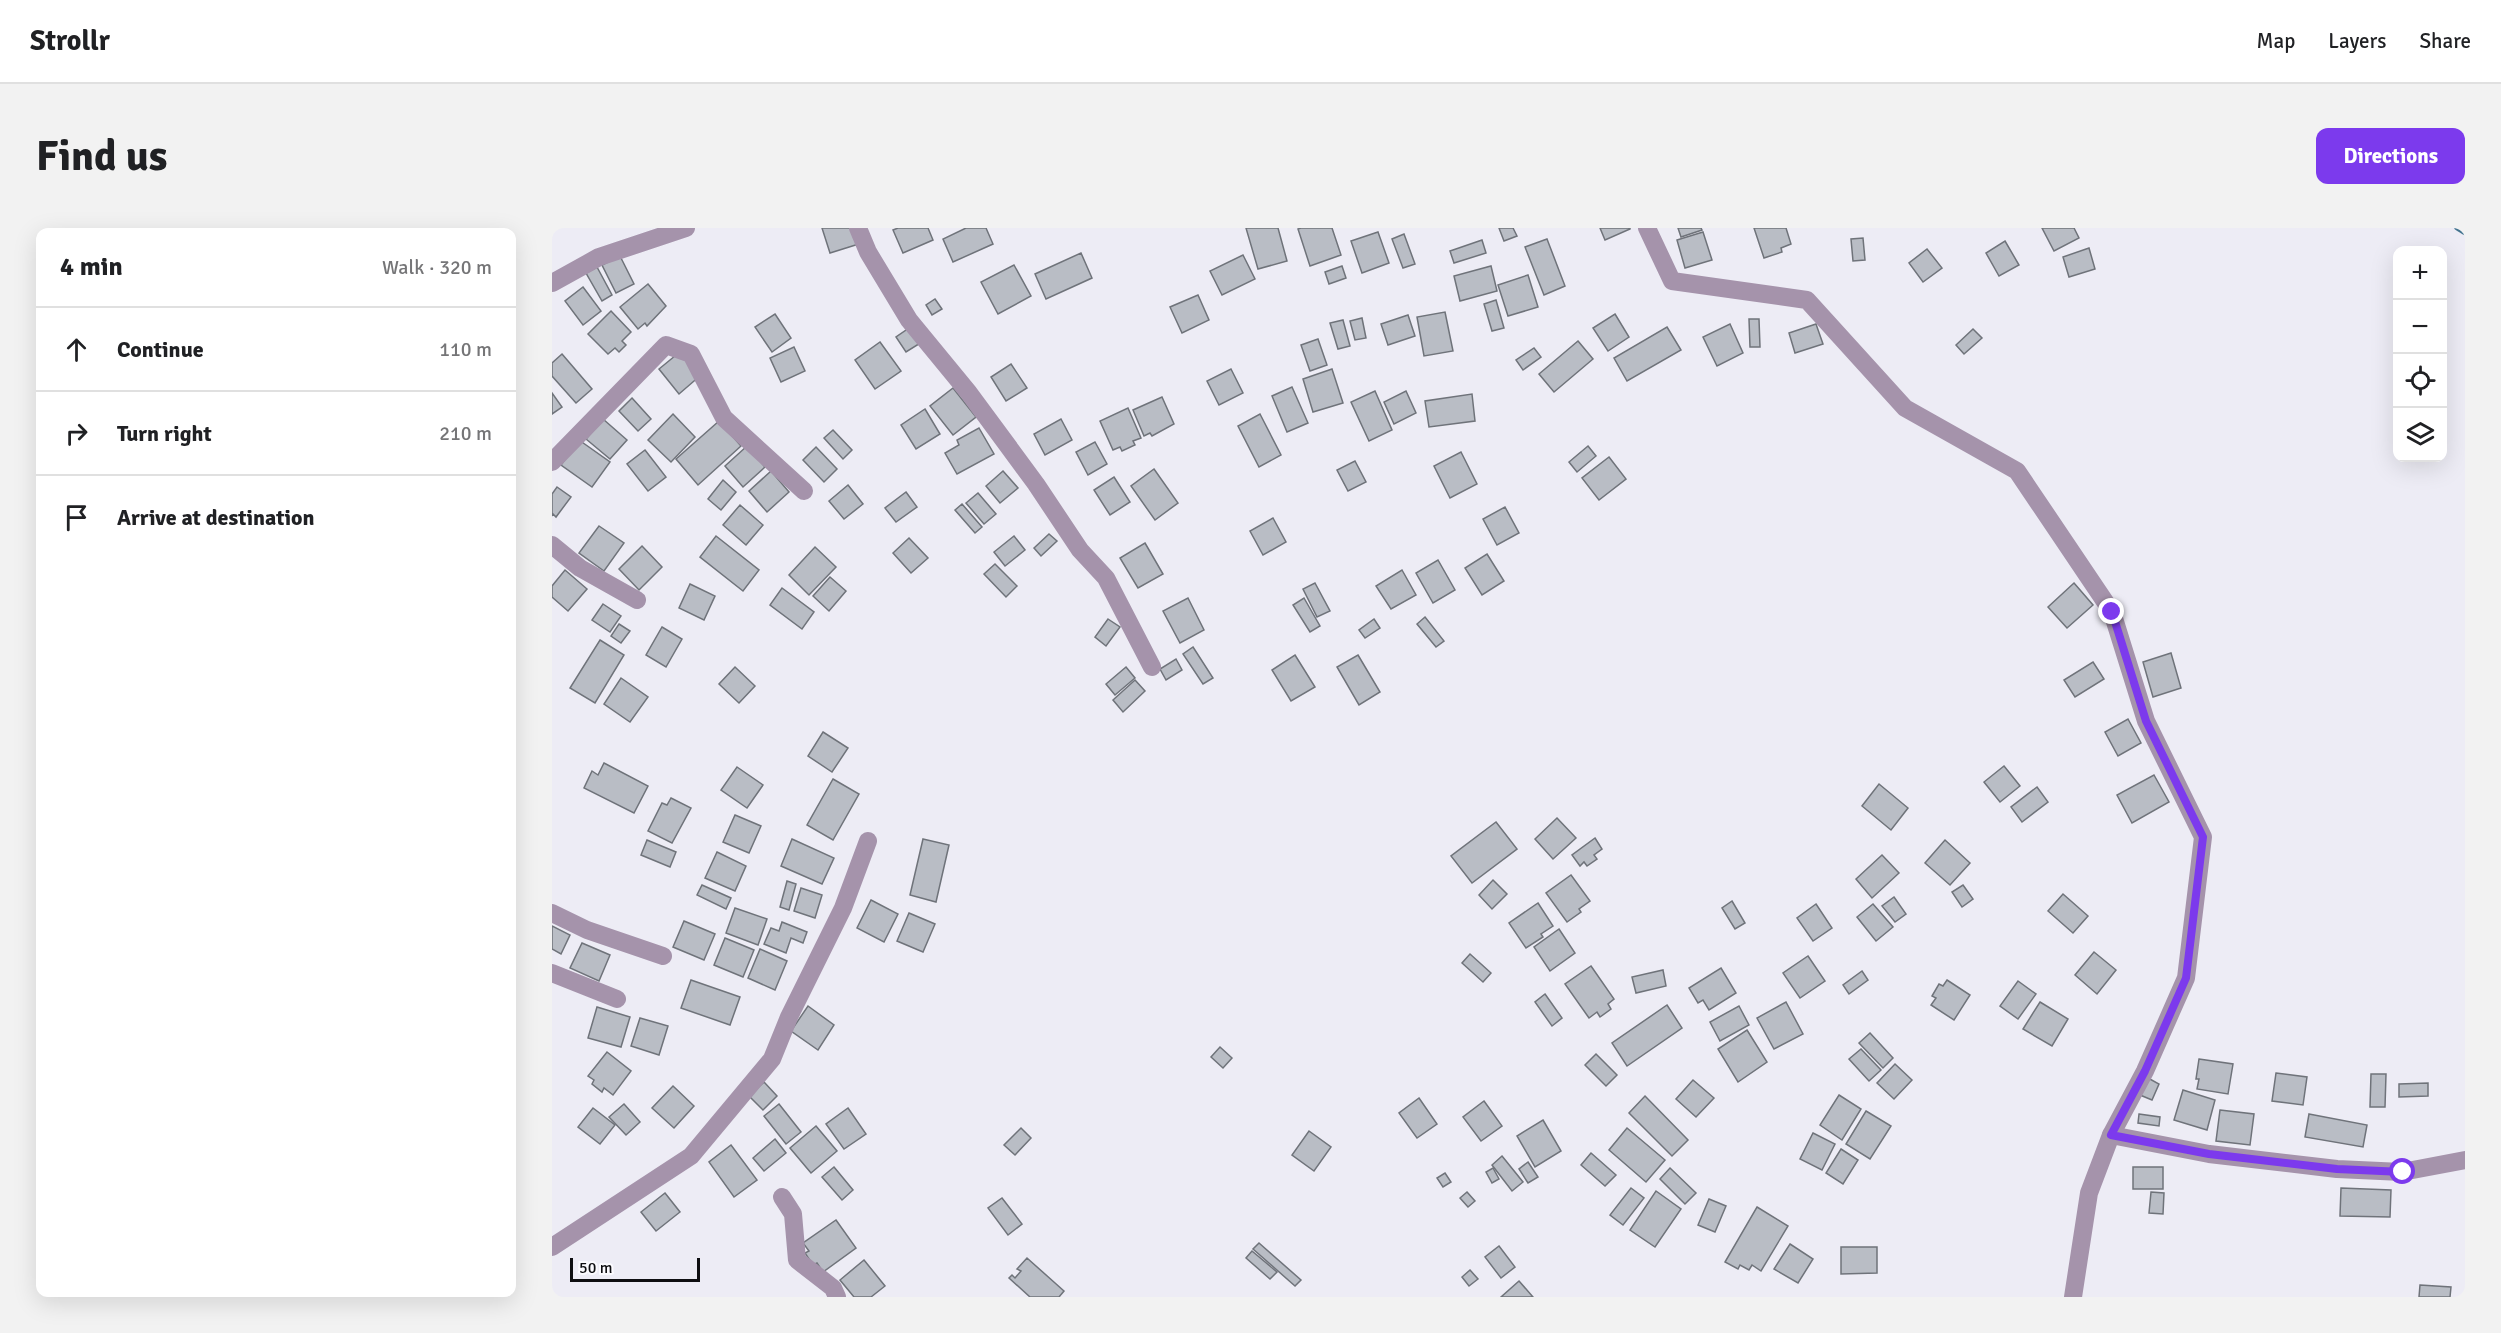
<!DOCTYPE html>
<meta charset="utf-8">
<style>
:root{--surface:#fff;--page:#f2f2f2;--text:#202124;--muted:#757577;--line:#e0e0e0;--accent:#7c3aed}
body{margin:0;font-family:Signika,sans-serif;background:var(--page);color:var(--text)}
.controls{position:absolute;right:18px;top:18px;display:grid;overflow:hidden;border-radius:12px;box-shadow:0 6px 24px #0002}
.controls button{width:54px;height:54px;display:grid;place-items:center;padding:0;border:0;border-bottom:2px solid var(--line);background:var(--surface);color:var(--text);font:30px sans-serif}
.scale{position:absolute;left:18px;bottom:15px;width:130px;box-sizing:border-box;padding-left:6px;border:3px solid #0e0e11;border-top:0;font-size:16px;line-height:21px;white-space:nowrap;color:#0e0e11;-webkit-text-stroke:4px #fbfafe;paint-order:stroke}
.stop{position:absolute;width:18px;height:18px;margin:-14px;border:4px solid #7c3aed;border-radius:50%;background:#fff}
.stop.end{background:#7c3aed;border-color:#fff;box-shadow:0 2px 6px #0008}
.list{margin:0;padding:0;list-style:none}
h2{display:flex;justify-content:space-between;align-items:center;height:78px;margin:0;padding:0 24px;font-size:26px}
h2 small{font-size:20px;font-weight:400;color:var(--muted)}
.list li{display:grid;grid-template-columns:39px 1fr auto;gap:18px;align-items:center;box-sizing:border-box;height:84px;padding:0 24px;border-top:2px solid var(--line)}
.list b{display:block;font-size:22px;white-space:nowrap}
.list em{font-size:20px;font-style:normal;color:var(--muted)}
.icon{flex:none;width:33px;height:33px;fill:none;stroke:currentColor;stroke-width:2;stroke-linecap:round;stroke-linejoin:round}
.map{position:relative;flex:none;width:1913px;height:1069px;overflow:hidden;border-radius:12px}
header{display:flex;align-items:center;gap:36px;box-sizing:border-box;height:84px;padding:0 30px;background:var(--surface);border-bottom:2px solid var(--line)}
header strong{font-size:28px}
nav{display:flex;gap:33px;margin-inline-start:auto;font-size:21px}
.intro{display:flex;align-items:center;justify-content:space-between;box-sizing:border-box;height:144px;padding:0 36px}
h1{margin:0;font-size:42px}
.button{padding:15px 27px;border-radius:12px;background:var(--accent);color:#fff;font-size:21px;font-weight:700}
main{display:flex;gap:36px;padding:0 36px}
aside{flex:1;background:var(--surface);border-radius:12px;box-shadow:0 6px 24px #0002}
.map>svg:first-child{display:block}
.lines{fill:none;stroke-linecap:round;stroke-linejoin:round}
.stream{stroke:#42738e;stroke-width:5}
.building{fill:#b9bdc5;stroke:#6f737a;stroke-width:1.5}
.street{stroke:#a593ab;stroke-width:18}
.route{stroke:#7c3aed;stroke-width:8}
</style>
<header>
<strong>Strollr</strong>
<nav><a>Map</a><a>Layers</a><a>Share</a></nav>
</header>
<div class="intro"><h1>Find us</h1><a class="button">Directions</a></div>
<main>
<aside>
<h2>4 min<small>Walk · 320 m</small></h2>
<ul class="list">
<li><svg class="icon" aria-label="ahead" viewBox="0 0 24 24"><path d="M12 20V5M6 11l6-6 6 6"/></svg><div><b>Continue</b></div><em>110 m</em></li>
<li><svg class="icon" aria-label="right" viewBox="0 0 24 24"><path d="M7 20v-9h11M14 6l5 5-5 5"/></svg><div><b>Turn right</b></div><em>210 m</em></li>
<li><svg class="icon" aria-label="arrive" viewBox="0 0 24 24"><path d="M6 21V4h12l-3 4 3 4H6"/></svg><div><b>Arrive at destination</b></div></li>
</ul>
</aside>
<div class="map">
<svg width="1913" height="1069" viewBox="0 0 1913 1069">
<rect width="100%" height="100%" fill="#edecf5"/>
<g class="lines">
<!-- stream -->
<path class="stream" d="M1905 0 1913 5"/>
</g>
<!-- building -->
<g class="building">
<path d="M270 0H305L310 15 278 25Z"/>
<path d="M346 0H376L381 12 351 25 341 2Z"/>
<path d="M414 0H434L441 16 401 34 391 11Z"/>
<path d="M694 0H726L735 33 706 41Z"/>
<path d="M749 0H780L789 27 758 38 746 1Z"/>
<path d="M947 0H961L965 8 952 13Z"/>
<path d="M1048 0H1078V1L1053 12Z"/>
<path d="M1126 0H1149L1150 2 1129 9Z"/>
<path d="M1202 0H1234L1239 16 1229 20 1230 24 1212 30Z"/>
<path d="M1490 0H1522L1527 10 1502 23Z"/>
<path d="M826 4 837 35 810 45 799 13Z"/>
<path d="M1151 4 1160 32 1133 40 1125 12Z"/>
<path d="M852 6 863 36 851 40 840 11Z"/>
<path d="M1311 10 1313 32 1301 33 1299 11Z"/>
<path d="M995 11 1013 58 992 67 973 19Z"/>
<path d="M930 12 934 25 902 35 898 23Z"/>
<path d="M1453 13 1467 37 1447 48 1434 25Z"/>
<path d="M1537 20 1543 41 1517 49 1511 29Z"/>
<path d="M1375 21 1390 40 1371 54 1357 35Z"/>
<path d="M529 25 540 50 494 71 483 46Z"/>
<path d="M691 27 703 51 670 67 658 43Z"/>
<path d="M68 28 82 56 64 65 50 37Z"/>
<path d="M462 37 479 68 446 86 429 54Z"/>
<path d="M790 38 794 50 777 56 773 44Z"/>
<path d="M939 38 945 63 908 73 902 48Z"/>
<path d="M45 39 60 67 50 73 34 45Z"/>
<path d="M976 47 986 79 956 88 946 57Z"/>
<path d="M96 56 114 78 95 98 93 95 86 101 68 79Z"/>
<path d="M31 59 49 83 31 97 13 73Z"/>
<path d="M646 67 657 92 630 105 618 79Z"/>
<path d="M383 71 390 81 380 87 374 77Z"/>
<path d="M944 72 952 100 940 103 932 76Z"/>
<path d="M59 83 79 104 70 113 74 117 67 124 63 120 56 126 36 106Z"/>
<path d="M893 84 901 123 872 128 865 89Z"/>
<path d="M223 86 239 110 220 124 203 99Z"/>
<path d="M1063 86 1077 109 1056 123 1041 100Z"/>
<path d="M856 87 863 108 836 117 829 96Z"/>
<path d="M810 90 814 110 803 112 798 93Z"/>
<path d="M1197 91H1207L1208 119H1198Z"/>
<path d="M791 92 798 118 786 121 778 95Z"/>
<path d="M1178 96 1191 125 1165 138 1151 109Z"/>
<path d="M1264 96 1271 116 1243 125 1237 105Z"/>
<path d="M360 98 370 114 354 124 344 109Z"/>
<path d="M1115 99 1129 122 1075 153 1062 130Z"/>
<path d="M1421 101 1430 110 1412 126 1404 117Z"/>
<path d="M766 111 775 137 758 143 749 117Z"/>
<path d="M1026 113 1041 131 1002 164 987 146Z"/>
<path d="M328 114 349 143 323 161 303 132Z"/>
<path d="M242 119 253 143 229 154 218 130Z"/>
<path d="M982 120 989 129 971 142 964 132Z"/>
<path d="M129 123 149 147 127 166 107 141Z"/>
<path d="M10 126 40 161 24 175 0 148V135Z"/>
<path d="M459 136 475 160 454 173 439 149Z"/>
<path d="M679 141 691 165 667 177 655 153Z"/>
<path d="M780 141 791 175 761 184 751 151Z"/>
<path d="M740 159 756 195 735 204 720 168Z"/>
<path d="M401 160 424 189 401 207 378 178Z"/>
<path d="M823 163 840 202 817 213 799 174Z"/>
<path d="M854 163 864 185 842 196 832 174Z"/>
<path d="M0 165 10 179 0 186Z"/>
<path d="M920 166 923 193 877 199 873 173Z"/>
<path d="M610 169 622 196 600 208 598 205 592 208 581 182Z"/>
<path d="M80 170 99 191 86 203 67 183Z"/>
<path d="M576 180 589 210 581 213 583 217 570 223 568 219 561 222 548 193Z"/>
<path d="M373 181 388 206 364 221 349 197Z"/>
<path d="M121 186 143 209 119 234 96 212Z"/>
<path d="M708 186 729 227 707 239 686 198Z"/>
<path d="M51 191 75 212 58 231 34 211Z"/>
<path d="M509 191 520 212 493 227 482 206Z"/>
<path d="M167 193 189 218 146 257 124 231Z"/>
<path d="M427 200 442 226 405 246 393 225 407 217 405 212Z"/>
<path d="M281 202 300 222 291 231 272 210Z"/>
<path d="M27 212 58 234 40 259 9 237Z"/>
<path d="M543 214 555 236 536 247 524 224Z"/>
<path d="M195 218 213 239 191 259 173 238Z"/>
<path d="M1036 218 1044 228 1025 244 1017 234Z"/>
<path d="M264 219 285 241 272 254 251 232Z"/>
<path d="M93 222 114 249 96 263 75 236Z"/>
<path d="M909 224 925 256 898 270 882 238Z"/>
<path d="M1057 229 1074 251 1047 272 1030 250Z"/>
<path d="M803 233 814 254 796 263 785 242Z"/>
<path d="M602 241 626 275 603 292 579 258Z"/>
<path d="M219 243 237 264 215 284 197 263Z"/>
<path d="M451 243 466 260 448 275 434 258Z"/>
<path d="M562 249 578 274 558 287 542 262Z"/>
<path d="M171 252 184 264 169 282 156 271Z"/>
<path d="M296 257 311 276 292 291 277 273Z"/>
<path d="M5 259 19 269 4 289 1 286 0 288V266Z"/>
<path d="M354 264 365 279 344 294 333 280Z"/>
<path d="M426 265 444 286 432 296 414 275Z"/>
<path d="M410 276 430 299 423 305 403 282Z"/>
<path d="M188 277 211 297 194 317 171 297Z"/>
<path d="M953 279 967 305 945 317 931 291Z"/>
<path d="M721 290 734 314 711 327 698 303Z"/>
<path d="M47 298 72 315 52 343 27 325Z"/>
<path d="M497 306 505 313 489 328 482 320Z"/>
<path d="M164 308 207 342 191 363 148 329Z"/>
<path d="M462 308 473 322 453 338 442 324Z"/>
<path d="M357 310 376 330 359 345 341 325Z"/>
<path d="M593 315 611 346 586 360 568 330Z"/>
<path d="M90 318 110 339 87 362 67 341Z"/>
<path d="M263 319 284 339 257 367 237 347Z"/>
<path d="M935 326 952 353 930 367 913 340Z"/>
<path d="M886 332 903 362 881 375 864 345Z"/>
<path d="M443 336 465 358 454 369 432 346Z"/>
<path d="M13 342 35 361 16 383 0 369V358Z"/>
<path d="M850 342 864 367 839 381 824 358Z"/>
<path d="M278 349 294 363 277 383 261 368Z"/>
<path d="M763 355 778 383 765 389 751 361Z"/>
<path d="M1522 355 1541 377 1515 400 1496 379Z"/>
<path d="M138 356 163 368 152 392 127 380Z"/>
<path d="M230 360 262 384 250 401 218 377Z"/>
<path d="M636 370 652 402 628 415 611 383Z"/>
<path d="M752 370 768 398 758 404 741 377Z"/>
<path d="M51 376 69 388 58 404 40 392Z"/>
<path d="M873 389 892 413 884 419 865 396Z"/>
<path d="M556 391 568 399 554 418 543 409Z"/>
<path d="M822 391 828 400 813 410 807 402Z"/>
<path d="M67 396 78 403 69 415 59 408Z"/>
<path d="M110 399 130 411 114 439 94 427Z"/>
<path d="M48 412 72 427 43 475 18 460Z"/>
<path d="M641 419 661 450 651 456 631 426Z"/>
<path d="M1619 425 1629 460 1601 469 1591 434Z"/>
<path d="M743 427 763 459 739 473 720 442Z"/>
<path d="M806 427 828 464 807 477 785 439Z"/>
<path d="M624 431 630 442 614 452 608 441Z"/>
<path d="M1541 434 1552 451 1523 469 1512 452Z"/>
<path d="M183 439 203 458 187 475 167 456Z"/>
<path d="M574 439 583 450 563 467 554 456Z"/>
<path d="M69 450 96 469 78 494 52 476Z"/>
<path d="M583 452 593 463 571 484 561 472Z"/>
<path d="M1576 491 1589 515 1566 528 1553 504Z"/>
<path d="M271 504 296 520 280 544 256 528Z"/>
<path d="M52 535 96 558 82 585 32 560 40 543 46 547Z"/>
<path d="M1452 538 1468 558 1448 574 1432 554Z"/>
<path d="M185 539 211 557 195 580 169 562Z"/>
<path d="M1602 547 1617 574 1580 595 1565 567Z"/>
<path d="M281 551 307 566 281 612 255 597Z"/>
<path d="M1327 556 1356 580 1339 602 1310 578Z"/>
<path d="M1485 559 1496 574 1470 594 1459 579Z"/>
<path d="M119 570 139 580 120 615 96 603 110 575 115 577Z"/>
<path d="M183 587 209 598 197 625 171 614Z"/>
<path d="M1005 590 1024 610 1001 631 983 611Z"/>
<path d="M944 594 965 621 920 655 899 628Z"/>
<path d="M1043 610 1050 621 1042 627 1045 631 1035 638 1032 634 1028 638 1020 627Z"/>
<path d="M240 611 282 630 270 656 229 638Z"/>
<path d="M371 611 397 617 384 674 358 667Z"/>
<path d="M95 612 124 624 118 639 89 627Z"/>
<path d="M1393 612 1418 635 1398 657 1373 635Z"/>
<path d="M165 624 194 638 183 663 153 650Z"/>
<path d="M1330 627 1347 645 1320 670 1304 651Z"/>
<path d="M1019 647 1038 673 1027 681 1029 684 1015 694 994 665Z"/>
<path d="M941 652 955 666 940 681 927 667Z"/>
<path d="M235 653 244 656 237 682 228 679Z"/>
<path d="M150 657 179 670 174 681 145 667Z"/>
<path d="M1411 657 1421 671 1410 679 1400 664Z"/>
<path d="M249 660 270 667 263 690 242 683Z"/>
<path d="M1511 666 1536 688 1521 705 1496 683Z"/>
<path d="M1342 669 1354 686 1343 694 1330 678Z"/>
<path d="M319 672 346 686 332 714 305 700Z"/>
<path d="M1180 673 1193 695 1183 701 1170 680Z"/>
<path d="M986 675 1001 698 989 706 991 709 974 720 957 695Z"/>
<path d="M1264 676 1280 700 1261 713 1245 690Z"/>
<path d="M1321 676 1341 699 1324 713 1305 689Z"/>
<path d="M183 680 215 691 206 717 174 705Z"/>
<path d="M357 685 383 696 371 724 345 713Z"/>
<path d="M132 693 163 706 152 732 121 719Z"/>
<path d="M230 694 255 704 251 715 239 710 234 725 212 716 219 700 227 703Z"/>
<path d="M0 698 18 707 9 726 0 721Z"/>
<path d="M1007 701 1023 725 998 743 982 719Z"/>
<path d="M173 710 202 722 191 749 162 737Z"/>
<path d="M30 715 58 727 47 753 18 740Z"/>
<path d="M208 721 235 733 223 762 196 750Z"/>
<path d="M1542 724 1564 742 1545 766 1523 747Z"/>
<path d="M918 726 939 745 931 754 910 735Z"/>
<path d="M1256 728 1273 753 1248 770 1231 745Z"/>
<path d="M1039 738 1062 771 1056 776 1059 781 1048 789 1045 784 1037 790 1013 756Z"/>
<path d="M1169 740 1184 765 1157 782 1151 772 1146 775 1137 760Z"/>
<path d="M1111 742 1114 758 1084 765 1080 749Z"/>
<path d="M1310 743 1316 752 1297 766 1291 757Z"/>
<path d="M139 752 188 769 178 797 129 780Z"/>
<path d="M1395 752 1418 767 1402 792 1379 777 1384 770 1380 768 1387 756 1391 758Z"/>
<path d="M1466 753 1484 766 1466 791 1448 778Z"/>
<path d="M993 766 1010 790 1000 798 983 774Z"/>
<path d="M1234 774 1251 806 1222 821 1205 790Z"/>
<path d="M1488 774 1516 791 1500 818 1471 801Z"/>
<path d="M1115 777 1130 800 1075 838 1060 815Z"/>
<path d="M256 778 282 797 266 822 239 803Z"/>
<path d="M1187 778 1197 797 1168 813 1158 794Z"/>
<path d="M45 779 78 789 69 819 36 810Z"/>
<path d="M88 790 116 798 107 827 79 818Z"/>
<path d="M1195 802 1215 834 1186 854 1166 821Z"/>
<path d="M1318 805 1341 830 1331 840 1307 815Z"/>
<path d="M668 819 680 830 671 840 659 829Z"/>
<path d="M1309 821 1329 842 1317 853 1297 831Z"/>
<path d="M55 824 79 843 61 867 52 860 50 864 40 856 42 852 36 848Z"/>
<path d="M1044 826 1065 847 1054 858 1033 837Z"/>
<path d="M1647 831 1681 836 1676 866 1645 861 1647 851H1644Z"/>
<path d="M1343 836 1360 852 1342 871 1325 855Z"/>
<path d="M1724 845 1755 849 1751 877 1720 873Z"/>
<path d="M1819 846H1834L1833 879H1818Z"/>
<path d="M1596 850 1607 856 1600 872 1588 867Z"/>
<path d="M1141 852 1162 870 1144 889 1124 871Z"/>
<path d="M212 854 225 868 211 882 197 868Z"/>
<path d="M1876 855V868L1847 869V856Z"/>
<path d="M121 858 142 878 122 900 100 880Z"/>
<path d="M1631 862 1663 872 1655 902 1622 892Z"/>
<path d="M1287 867 1309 881 1290 912 1268 897Z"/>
<path d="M1093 868 1136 912 1120 928 1077 885Z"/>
<path d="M867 870 885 896 865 910 847 885Z"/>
<path d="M932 873 950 898 929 913 911 889Z"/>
<path d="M72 876 88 894 74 907 57 889Z"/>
<path d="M227 876 249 904 234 916 212 888Z"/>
<path d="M41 880 63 897 48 916 26 899Z"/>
<path d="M296 880 314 906 292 921 274 896Z"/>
<path d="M1668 882 1702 886 1698 917 1664 913Z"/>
<path d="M1314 883 1339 898 1318 931 1294 916Z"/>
<path d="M1587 886 1608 889 1607 898 1586 895Z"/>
<path d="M1757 886 1815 897 1811 919 1753 909Z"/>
<path d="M991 892 1009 923 983 939 965 908Z"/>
<path d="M264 898 285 923 259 945 238 920Z"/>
<path d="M469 900 479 910 463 927 452 917Z"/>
<path d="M1075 900 1113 932 1094 954 1057 922Z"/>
<path d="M757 903 779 919 762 943 740 927Z"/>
<path d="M1261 905 1283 916 1270 942 1248 931Z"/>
<path d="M223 911 234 925 212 943 201 930Z"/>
<path d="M179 917 205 952 182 969 157 934Z"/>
<path d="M1289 921 1306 932 1291 956 1274 945Z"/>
<path d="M1039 925 1064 947 1053 958 1029 937Z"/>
<path d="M950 928 971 954 960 963 940 937Z"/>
<path d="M976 934 986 949 976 955 967 941Z"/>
<path d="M282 939 301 962 290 972 270 949Z"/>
<rect x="1581" y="939" width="30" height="22"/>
<path d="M941 940 947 951 940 955 934 944Z"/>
<path d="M1118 940 1144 965 1133 976 1108 951Z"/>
<path d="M893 945 899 954 891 959 885 950Z"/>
<path d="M1079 960 1092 970 1071 997 1058 987Z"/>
<path d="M1789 960 1839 962 1838 989 1788 988Z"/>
<path d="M1104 963 1129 981 1103 1019 1078 1002Z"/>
<path d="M915 964 923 973 916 979 908 970Z"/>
<path d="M1599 964 1612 965 1611 986 1597 985Z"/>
<path d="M113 965 128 984 104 1003 89 984Z"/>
<path d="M450 970 470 996 456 1007 436 980Z"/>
<path d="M1157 971 1174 978 1163 1004 1146 997Z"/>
<path d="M1205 979 1236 998 1209 1043 1200 1037 1197 1042 1188 1037 1186 1041 1173 1034Z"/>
<path d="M284 992 304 1020 271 1044 265 1035 261 1037 253 1025 257 1023 251 1015Z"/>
<path d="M707 1015 749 1052 743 1058 701 1021Z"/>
<path d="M1238 1016 1261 1031 1246 1055 1222 1041Z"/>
<path d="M947 1018 963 1039 949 1050 933 1029Z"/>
<path d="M1289 1019H1325V1045L1289 1046Z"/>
<path d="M700 1023 725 1044 718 1051 694 1030Z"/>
<path d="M475 1030 512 1063 507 1069H478L457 1050 460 1047 463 1050 469 1043 465 1041Z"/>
<path d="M312 1032 333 1058 319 1069H302L288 1052Z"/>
<path d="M918 1042 926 1051 917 1058 910 1049Z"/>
<path d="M967 1053 981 1069H949Z"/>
<path d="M1868 1057 1899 1059 1898 1069H1867Z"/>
</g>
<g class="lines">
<!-- street -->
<g class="street">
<path d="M306 0 316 24 357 92 417 165 484 256 528 322 554 350 600 439"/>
<path d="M1095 0 1120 53 1255 72 1353 180 1465 243 1560 384 1594 493 1651 609 1634 750 1593 843 1559 907 1537 965 1521 1069"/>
<path d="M0 55 47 29 134 0"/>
<path d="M0 234 114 117 139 126 172 190 252 263"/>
<path d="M0 317 28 340 85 372"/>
<path d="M0 685 35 702 111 728"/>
<path d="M0 745 65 771"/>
<path d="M1559 907 1657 926 1785 941 1850 944 1913 932"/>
<path d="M230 969 241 986 245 1032 281 1060 285 1069"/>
<path d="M0 1019 139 928 220 831 237 789 291 680 316 613"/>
</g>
</g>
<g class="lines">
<!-- route -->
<path class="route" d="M1560 384 1594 493 1651 609 1634 750 1593 843 1559 907 1657 926 1785 941 1851 944"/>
</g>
</svg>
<div class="controls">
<button>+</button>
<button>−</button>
<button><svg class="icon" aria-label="locate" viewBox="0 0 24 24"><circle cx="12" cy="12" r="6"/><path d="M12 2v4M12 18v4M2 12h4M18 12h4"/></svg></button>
<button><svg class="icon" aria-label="layers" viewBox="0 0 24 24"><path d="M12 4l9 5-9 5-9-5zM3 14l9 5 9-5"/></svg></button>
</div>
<div class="scale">50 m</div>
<div class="stop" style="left:1851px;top:944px"></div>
<div class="stop end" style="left:1560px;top:384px"></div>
</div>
</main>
